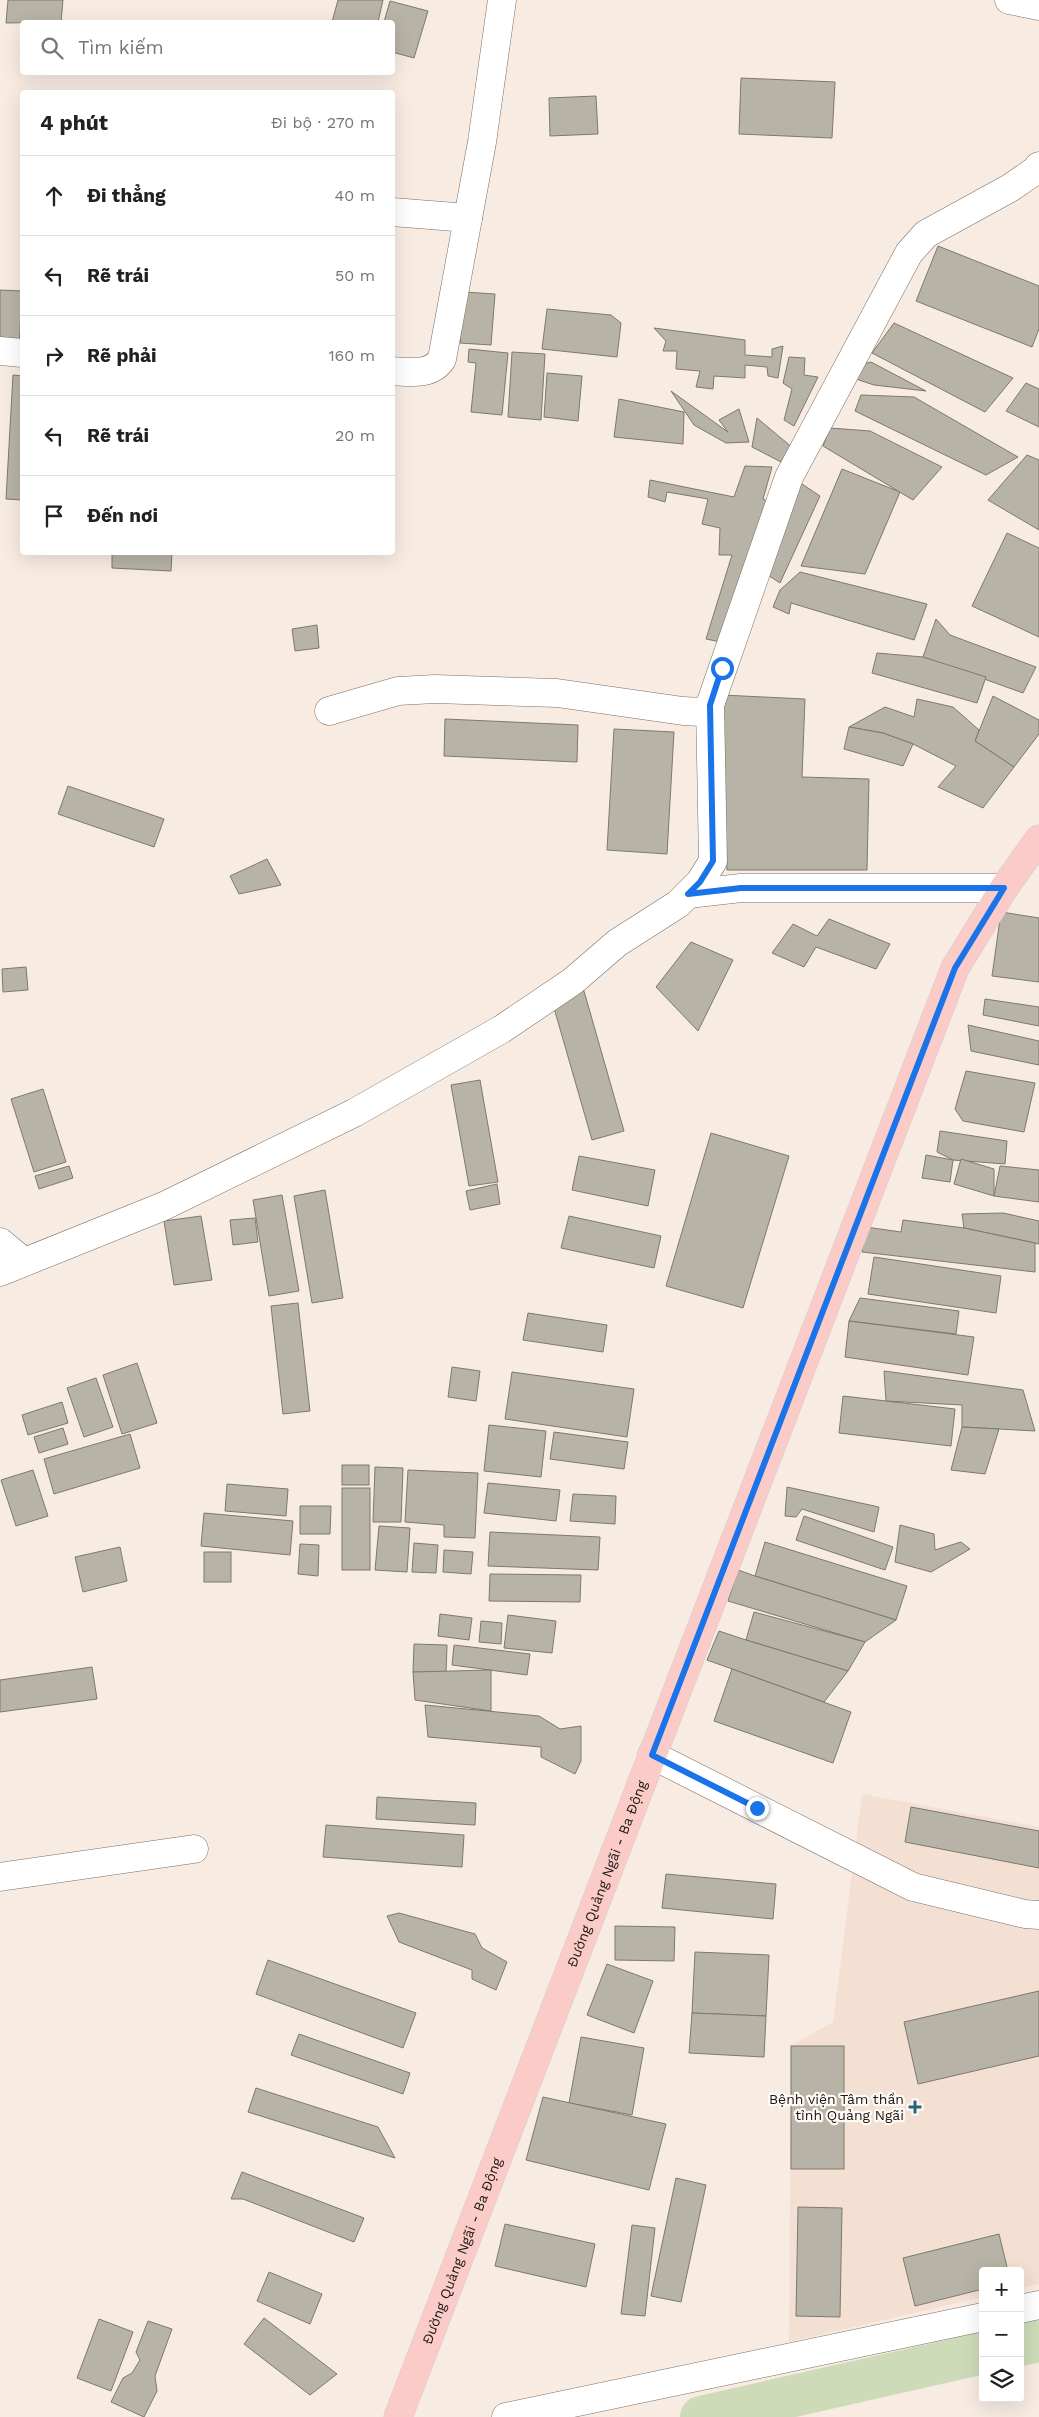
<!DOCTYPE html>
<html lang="vi">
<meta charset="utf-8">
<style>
:root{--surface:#fff;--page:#f6f6f6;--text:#202124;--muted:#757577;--line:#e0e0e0}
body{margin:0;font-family:"Work Sans",sans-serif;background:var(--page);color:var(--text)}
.controls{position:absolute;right:15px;bottom:15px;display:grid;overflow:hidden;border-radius:5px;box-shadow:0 5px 20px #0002}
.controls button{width:45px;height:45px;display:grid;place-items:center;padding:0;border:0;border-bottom:1px solid var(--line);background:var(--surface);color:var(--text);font:25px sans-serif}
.stop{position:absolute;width:15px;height:15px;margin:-11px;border:4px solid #1a73e8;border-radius:50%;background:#fff}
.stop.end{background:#1a73e8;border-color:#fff;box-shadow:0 1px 5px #0008}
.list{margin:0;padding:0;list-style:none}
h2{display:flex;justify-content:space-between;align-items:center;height:65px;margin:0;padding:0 20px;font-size:21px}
h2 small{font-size:16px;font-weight:400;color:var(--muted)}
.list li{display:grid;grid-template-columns:32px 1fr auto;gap:15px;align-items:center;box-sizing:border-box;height:80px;padding:0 20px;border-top:1px solid var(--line)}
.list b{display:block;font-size:19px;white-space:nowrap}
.list em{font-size:16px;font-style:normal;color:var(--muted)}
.icon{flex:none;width:28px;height:28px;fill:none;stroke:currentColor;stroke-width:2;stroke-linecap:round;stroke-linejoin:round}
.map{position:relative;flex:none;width:1039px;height:2417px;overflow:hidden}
.search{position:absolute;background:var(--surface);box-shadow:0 5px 20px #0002;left:20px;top:20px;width:375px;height:55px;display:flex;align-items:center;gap:12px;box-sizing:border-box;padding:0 18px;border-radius:5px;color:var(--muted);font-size:19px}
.panel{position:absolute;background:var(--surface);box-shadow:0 5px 20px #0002;left:20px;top:90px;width:375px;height:465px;border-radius:5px}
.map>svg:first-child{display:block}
.built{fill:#f4e0d2}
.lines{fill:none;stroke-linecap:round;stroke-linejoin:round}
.canal{stroke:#cedbb8;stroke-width:42}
.building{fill:#b7b3a6;stroke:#7d796d}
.minor-casing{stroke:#7a6f67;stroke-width:29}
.major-casing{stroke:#cdcccb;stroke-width:29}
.minor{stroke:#fff;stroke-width:28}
.major{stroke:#fbcbc8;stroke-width:28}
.route{stroke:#1a73e8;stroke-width:6}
.poi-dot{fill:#28667c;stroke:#fffaf6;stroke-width:2}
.labels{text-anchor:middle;stroke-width:4.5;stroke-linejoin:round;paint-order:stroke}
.street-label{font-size:14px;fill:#1b1714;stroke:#fffaf6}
.poi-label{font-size:14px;fill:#1b1714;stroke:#fffaf6;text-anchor:end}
</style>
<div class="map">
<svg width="1039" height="2417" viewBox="0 0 1039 2417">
<rect width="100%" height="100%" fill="#f8ebe2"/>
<!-- built -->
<path class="built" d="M862 1794 1039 1827V2284L1020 2288V2271H983V2297L789 2342 791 2046 833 2022Z"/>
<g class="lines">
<!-- canal -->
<g class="canal">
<path d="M1020 2345 1039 2341"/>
<path d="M701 2417 983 2353"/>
</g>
</g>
<!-- building -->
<g class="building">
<path d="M8 0H63L61 22 6 23Z"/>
<path d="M338 0H383L378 22H332Z"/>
<path d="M390 1 428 11 414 58 392 52V22H384Z"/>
<path d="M741 78 835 82 832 138 739 134Z"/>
<path d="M596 96 598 134 550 136 549 98Z"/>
<path d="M938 246 1039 286V329L1032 347 916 301Z"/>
<path d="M0 290 22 291 19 349H0Z"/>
<path d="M464 292 495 294 491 345 460 343Z"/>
<path d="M547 309 611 315 621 323 617 357 542 349Z"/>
<path d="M894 323 1013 378 985 412 872 353Z"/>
<path d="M654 328 745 340V355L772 357V349L783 346 778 378 768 376 767 367 745 365V378L714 376 713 389 696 387 700 371 676 369 677 351H663L666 341Z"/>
<path d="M469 349 508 353 502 415 471 412 476 363 468 362Z"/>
<path d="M512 352 545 354 541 420 508 417Z"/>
<path d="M789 357 805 358 804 375 818 377 794 426 784 420 792 389 783 383Z"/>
<path d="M871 362 926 391 874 385 853 378 859 365Z"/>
<path d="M547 373 582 376 578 421 544 417Z"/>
<path d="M13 375 22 376V500L6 499Z"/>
<path d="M1026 383 1039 389V427L1006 411Z"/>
<path d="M671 391 728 432 719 420 739 409 749 442 726 443 694 425Z"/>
<path d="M861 395 914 397 1018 457 986 475 855 411Z"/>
<path d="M619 399 684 412 683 444 614 437Z"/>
<path d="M757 418 793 448 785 464 752 447Z"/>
<path d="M830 428 870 431 942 467 913 500 823 446Z"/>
<path d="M1027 455 1039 460V530L988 500Z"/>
<path d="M745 466 772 467 763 499 771 503 721 642 706 639 732 555H719L720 528 702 524 708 499 667 492 665 502 648 497 650 480 734 497Z"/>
<path d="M842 469 900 492 865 574 801 566Z"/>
<path d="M796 480 820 496 780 583 763 572Z"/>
<path d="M1007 533 1039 548V637L972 606Z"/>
<path d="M112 552H172L171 571 112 568Z"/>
<path d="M800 572 927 604 914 640 791 603 789 614 773 607 780 590Z"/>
<path d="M936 619 950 635 1036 667 1023 693 923 657Z"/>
<path d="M317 625 319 648 295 651 292 629Z"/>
<path d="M877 653 923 657 986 677 977 703 872 673Z"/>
<path d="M722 695 805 699 802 777 869 779 867 870H727Z"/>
<path d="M993 696 1039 720V734L1014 767 975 741Z"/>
<path d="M917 699 953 707 979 730 975 741 1014 767 983 808 938 787 956 766 913 744 883 733 849 727 885 707 914 717Z"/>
<path d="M445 719 578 725 577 762 444 756Z"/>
<path d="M849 727 883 733 913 744 903 766 844 749Z"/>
<path d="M614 729 674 732 667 854 607 850Z"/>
<path d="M68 786 164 819 154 847 58 814Z"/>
<path d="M267 859 281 885 239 894 230 876Z"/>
<path d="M1001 912 1039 918V982L992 976Z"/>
<path d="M829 919 890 944 876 969 816 947 804 967 772 953 793 924 817 936Z"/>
<path d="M691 942 733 960 698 1031 656 987Z"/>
<path d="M26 967 28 990 3 992 2 969Z"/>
<path d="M584 991 624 1131 592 1140 552 1001Z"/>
<path d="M985 999 1039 1007V1026L983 1015Z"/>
<path d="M968 1025 1039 1041V1065L971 1051Z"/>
<path d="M966 1071 1035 1083 1024 1132 963 1121 955 1109Z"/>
<path d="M480 1080 498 1182 469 1186 451 1085Z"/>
<path d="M43 1089 66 1162 34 1172 11 1099Z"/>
<path d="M940 1131 1007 1141 1005 1164 953 1160 937 1152Z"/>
<path d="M711 1133 789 1156 743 1308 666 1286Z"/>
<path d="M926 1155 953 1160 950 1182 922 1178Z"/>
<path d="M579 1156 655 1170 648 1206 572 1190Z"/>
<path d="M961 1159 994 1169V1196L954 1184Z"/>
<path d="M69 1166 73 1178 39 1189 35 1176Z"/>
<path d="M1000 1166 1039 1170V1202L994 1196Z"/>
<path d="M497 1184 500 1204 470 1210 466 1191Z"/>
<path d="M325 1190 343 1298 312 1303 294 1196Z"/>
<path d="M282 1195 299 1291 269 1296 253 1200Z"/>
<path d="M1003 1213 1039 1221V1244L964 1228 962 1214Z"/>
<path d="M201 1216 212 1280 174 1285 164 1221Z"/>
<path d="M569 1216 661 1236 654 1268 561 1248Z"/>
<path d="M255 1218 258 1242 233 1245 230 1220Z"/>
<path d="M903 1220 964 1228 1035 1243V1272L862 1252 866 1227 901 1232Z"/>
<path d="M874 1257 1001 1276 996 1313 868 1294Z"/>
<path d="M860 1298 959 1311 956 1334 849 1321Z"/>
<path d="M298 1303 310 1411 283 1414 271 1306Z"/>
<path d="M528 1313 607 1325 603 1352 523 1340Z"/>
<path d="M849 1321 974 1337 968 1375 845 1357Z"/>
<path d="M137 1363 157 1423 122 1434 103 1375Z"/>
<path d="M452 1367 480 1371 476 1401 448 1397Z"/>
<path d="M884 1371 1023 1390 1035 1431 962 1427V1405L886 1401Z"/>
<path d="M512 1372 634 1389 627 1437 505 1419Z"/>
<path d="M96 1378 113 1427 84 1437 67 1388Z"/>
<path d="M843 1396 955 1409 951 1446 839 1433Z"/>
<path d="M62 1402 68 1423 28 1435 22 1415Z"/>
<path d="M489 1425 546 1431 541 1477 484 1471Z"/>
<path d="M962 1427 999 1429 985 1474 951 1470Z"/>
<path d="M63 1428 68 1444 39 1453 34 1437Z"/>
<path d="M554 1432 628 1442 624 1469 550 1459Z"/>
<path d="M130 1434 140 1468 54 1494 44 1459Z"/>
<rect x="342" y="1465" width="27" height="20"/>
<path d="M375 1467 403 1468 401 1522H373Z"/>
<path d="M33 1470 48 1516 16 1526 1 1480Z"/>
<path d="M408 1470 478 1473 475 1538 444 1537V1525L405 1522Z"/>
<path d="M488 1483 560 1490 556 1521 484 1513Z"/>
<path d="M227 1484 288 1489 286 1516 225 1511Z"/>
<path d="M787 1487 879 1507 874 1532 802 1509 796 1517 785 1516Z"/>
<rect x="342" y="1488" width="28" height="82"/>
<path d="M573 1494 616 1496 615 1524 570 1521Z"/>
<path d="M300 1506H331L330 1534H300Z"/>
<path d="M204 1513 293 1521 290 1555 201 1546Z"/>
<path d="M804 1516 893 1547 885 1570 796 1540Z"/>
<path d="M900 1525 934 1534 935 1550 961 1542 970 1549 931 1572 895 1562Z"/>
<path d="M379 1526 410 1528 407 1572 375 1570Z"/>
<path d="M490 1532 600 1537 598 1570 488 1566Z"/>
<path d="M765 1542 907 1586 896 1620 755 1576Z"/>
<path d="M414 1543 438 1545 436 1573 412 1572Z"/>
<path d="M300 1544 319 1545 318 1576 298 1574Z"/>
<path d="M120 1547 127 1581 83 1592 75 1557Z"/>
<path d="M444 1550 473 1552 471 1574 443 1572Z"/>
<rect x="204" y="1552" width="27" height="30"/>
<path d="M738 1570 755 1576 896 1620 865 1642 728 1601Z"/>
<path d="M490 1574 581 1575 580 1602 489 1601Z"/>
<path d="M754 1612 865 1642 848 1671 746 1640Z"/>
<path d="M440 1614 472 1618 469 1640 438 1636Z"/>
<path d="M508 1615 556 1621 552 1653 504 1648Z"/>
<path d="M481 1621 502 1623 501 1644 479 1642Z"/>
<path d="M719 1631 746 1640 848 1671 824 1702 707 1660Z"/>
<path d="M414 1644 447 1645 446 1673 413 1672Z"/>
<path d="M454 1645 530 1654 527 1675 452 1665Z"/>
<path d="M92 1667 97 1699 0 1712V1680Z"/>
<path d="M732 1669 851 1712 833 1763 714 1721Z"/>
<path d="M491 1670V1711L415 1700 413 1672Z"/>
<path d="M425 1705 539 1716 560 1729 581 1726V1761L575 1774 541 1757V1747L428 1737Z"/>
<path d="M377 1797 476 1803 475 1825 376 1819Z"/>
<path d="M911 1807 1039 1831V1868L905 1842Z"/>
<path d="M326 1825 464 1835 462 1867 323 1857Z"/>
<path d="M666 1874 776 1884 773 1919 662 1908Z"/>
<path d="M399 1913 475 1934 482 1948 507 1962 496 1990 472 1979V1970L399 1942 387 1916Z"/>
<path d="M615 1926 675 1927 674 1961 615 1960Z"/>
<path d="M695 1952 769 1955 766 2016 692 2013Z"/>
<path d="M268 1960 416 2013 403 2048 256 1994Z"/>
<path d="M607 1964 653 1981 634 2033 587 2015Z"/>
<path d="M1039 1991V2056L918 2084 904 2022Z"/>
<path d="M692 2013 766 2016 764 2057 689 2053Z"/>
<path d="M299 2034 410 2073 403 2094 291 2055Z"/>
<path d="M581 2037 644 2048 632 2115 569 2103Z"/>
<rect x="791" y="2046" width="53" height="123"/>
<path d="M256 2088 378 2127 395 2158 248 2112Z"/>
<path d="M543 2097 666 2124 649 2190 526 2160Z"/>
<path d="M242 2172 364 2218 354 2242 243 2199H231Z"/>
<path d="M676 2178 706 2185 681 2302 651 2296Z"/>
<path d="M798 2207 842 2208 840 2317 796 2316Z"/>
<path d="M505 2224 595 2244 586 2287 495 2266Z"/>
<path d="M632 2225 655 2228 645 2316 621 2314Z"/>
<path d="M999 2234 1008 2271H983V2289L915 2306 903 2258Z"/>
<path d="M269 2272 322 2294 310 2324 257 2301Z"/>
<path d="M264 2318 337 2374 310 2395 244 2344Z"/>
<path d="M99 2319 133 2332 111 2391 77 2378Z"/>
<path d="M148 2321 172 2329 155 2376 157 2391 144 2417 111 2402 123 2378 132 2373 140 2360 136 2352Z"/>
</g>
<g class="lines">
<defs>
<g id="minor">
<path d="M1009 0 1039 6"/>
<path d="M392 212 468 218"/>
<path d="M0 351 22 353"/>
<path d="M392 371C410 372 431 376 442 359L482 142 502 0"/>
<path d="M329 711 398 691 435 689 557 693 683 711 702 712 710 705 789 477 909 253 926 234 1010 188 1036 170 1039 166"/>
<path d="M688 894 741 888H1004"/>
<path d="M0 1242 24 1262"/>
<path d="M0 1272 164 1206 354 1113 502 1029 573 981 617 943 678 904 700 882 713 861 710 705"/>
<path d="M652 1755 913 1887 1025 1914 1039 1915"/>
<path d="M0 1877 194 1849"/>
<path d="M1020 2309 1039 2305"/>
<path d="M506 2417 983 2317"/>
</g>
<g id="major">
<path id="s1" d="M398 2417 955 968 1004 888 1039 839"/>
</g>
</defs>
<!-- minor casing -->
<use href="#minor" class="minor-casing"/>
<!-- major casing -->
<use href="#major" class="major-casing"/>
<!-- minor -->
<use href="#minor" class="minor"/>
<!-- major -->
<use href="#major" class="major"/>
</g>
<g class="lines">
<!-- route -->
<path class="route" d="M722 668 710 705 713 861 700 882 688 894 741 888H1004L955 968 652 1755 757 1808"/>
</g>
<!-- markers -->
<path class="poi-dot" d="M912.5 2099.5h5v5h5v5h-5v5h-5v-5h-5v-5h5z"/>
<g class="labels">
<!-- street labels -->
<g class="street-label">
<text dy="5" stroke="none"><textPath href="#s1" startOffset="582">Đường Quảng Ngãi - Ba Động</textPath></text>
<text dy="5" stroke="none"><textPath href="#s1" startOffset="178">Đường Quảng Ngãi - Ba Động</textPath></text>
</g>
<!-- poi labels -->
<g class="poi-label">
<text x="904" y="2104">Bệnh viện Tâm thần<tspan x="904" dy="16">tỉnh Quảng Ngãi</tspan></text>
</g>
</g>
</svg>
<div class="controls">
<button>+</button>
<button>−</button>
<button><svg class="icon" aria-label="layers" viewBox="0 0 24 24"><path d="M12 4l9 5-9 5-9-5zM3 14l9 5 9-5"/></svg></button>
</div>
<div class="stop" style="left:722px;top:668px"></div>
<div class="stop end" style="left:757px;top:1808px"></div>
<div class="search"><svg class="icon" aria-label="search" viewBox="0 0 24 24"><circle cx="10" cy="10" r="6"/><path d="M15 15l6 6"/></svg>Tìm kiếm</div>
<section class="panel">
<h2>4 phút<small>Đi bộ · 270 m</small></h2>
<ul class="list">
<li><svg class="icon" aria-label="ahead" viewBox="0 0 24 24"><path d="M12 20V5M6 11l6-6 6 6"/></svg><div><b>Đi thẳng</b></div><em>40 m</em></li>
<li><svg class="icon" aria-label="left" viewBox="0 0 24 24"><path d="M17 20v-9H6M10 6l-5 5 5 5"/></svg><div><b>Rẽ trái</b></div><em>50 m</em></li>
<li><svg class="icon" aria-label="right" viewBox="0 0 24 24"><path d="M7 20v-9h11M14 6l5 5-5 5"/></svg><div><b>Rẽ phải</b></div><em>160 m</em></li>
<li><svg class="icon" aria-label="left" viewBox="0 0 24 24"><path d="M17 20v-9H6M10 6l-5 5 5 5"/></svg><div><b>Rẽ trái</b></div><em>20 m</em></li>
<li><svg class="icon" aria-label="arrive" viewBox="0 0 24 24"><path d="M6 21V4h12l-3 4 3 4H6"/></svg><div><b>Đến nơi</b></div></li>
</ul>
</section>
</div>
